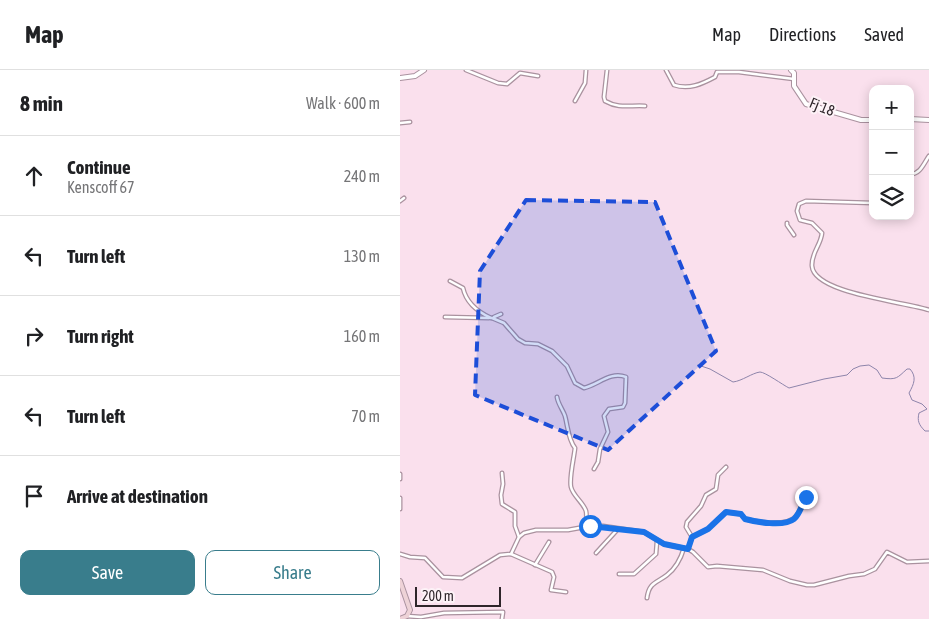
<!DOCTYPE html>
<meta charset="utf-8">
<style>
:root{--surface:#fff;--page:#f6f6f6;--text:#202124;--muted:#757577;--line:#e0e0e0;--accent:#397d8c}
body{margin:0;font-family:"Asap Condensed",sans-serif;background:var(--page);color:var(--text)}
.controls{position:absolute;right:15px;top:15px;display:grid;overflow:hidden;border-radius:10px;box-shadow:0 2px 12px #0003}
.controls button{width:45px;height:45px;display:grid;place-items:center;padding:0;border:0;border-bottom:1px solid var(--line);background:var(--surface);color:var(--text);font:25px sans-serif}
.scale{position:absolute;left:15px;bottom:12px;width:86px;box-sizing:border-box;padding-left:5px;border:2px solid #2e252a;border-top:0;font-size:14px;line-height:18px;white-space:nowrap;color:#2e252a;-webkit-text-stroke:4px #fdf2f7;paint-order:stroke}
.stop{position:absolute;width:15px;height:15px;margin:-11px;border:4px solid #1a73e8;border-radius:50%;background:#fff}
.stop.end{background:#1a73e8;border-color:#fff;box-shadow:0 1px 5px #0008}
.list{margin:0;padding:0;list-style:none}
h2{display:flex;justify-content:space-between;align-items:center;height:65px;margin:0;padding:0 20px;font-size:21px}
h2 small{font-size:16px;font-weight:400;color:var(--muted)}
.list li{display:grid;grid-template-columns:32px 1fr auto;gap:15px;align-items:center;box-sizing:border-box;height:80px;padding:0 20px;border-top:1px solid var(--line)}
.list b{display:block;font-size:19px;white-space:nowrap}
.list p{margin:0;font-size:16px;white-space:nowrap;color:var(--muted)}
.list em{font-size:16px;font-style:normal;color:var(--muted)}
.actions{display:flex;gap:10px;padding:15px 20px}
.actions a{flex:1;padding:11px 0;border:1px solid var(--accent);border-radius:10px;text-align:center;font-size:18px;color:var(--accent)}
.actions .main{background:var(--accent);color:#fff}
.icon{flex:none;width:28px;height:28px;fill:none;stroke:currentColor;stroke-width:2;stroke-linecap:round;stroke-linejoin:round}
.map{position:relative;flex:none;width:529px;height:549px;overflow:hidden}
header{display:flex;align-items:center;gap:30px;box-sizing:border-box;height:70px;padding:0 25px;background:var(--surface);border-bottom:1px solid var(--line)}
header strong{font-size:24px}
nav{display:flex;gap:28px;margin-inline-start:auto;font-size:18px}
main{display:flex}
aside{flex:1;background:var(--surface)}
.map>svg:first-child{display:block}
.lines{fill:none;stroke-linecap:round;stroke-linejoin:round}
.stream{stroke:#8e85ab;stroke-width:1}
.minor-casing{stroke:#aa929f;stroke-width:5}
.tertiary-casing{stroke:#aa929f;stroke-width:6}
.secondary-casing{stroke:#aa929f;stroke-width:6}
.minor{stroke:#fff;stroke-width:2.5}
.tertiary{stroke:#fff;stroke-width:4}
.secondary{stroke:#eed2d7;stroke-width:4}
.route{stroke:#1a73e8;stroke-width:6}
.marked{fill:#1d4ed8;fill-opacity:0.2;stroke:#1d4ed8;stroke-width:4;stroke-dasharray:10 6;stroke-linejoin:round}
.labels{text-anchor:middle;stroke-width:4;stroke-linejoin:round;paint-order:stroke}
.street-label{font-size:15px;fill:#2e252a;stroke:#fdf2f7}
</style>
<header>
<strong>Map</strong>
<nav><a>Map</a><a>Directions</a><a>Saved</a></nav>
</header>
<main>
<aside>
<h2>8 min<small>Walk · 600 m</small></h2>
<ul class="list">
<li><svg class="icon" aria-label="ahead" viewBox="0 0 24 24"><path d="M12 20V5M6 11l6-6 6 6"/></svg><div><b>Continue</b><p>Kenscoff 67</p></div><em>240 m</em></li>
<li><svg class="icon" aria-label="left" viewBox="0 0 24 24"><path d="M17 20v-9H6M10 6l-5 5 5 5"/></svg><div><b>Turn left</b></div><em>130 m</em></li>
<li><svg class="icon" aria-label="right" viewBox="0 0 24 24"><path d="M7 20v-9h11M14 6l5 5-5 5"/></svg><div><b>Turn right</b></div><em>160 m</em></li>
<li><svg class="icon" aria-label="left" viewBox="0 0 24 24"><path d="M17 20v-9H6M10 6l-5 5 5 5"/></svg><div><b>Turn left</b></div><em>70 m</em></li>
<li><svg class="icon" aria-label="arrive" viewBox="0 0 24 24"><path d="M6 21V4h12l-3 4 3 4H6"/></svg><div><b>Arrive at destination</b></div></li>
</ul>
<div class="actions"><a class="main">Save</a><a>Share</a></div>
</aside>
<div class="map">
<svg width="529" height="549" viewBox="0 0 529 549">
<rect width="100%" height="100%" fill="#fae0ed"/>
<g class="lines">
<!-- stream -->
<path class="stream" d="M298 295 310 299 333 312C342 311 352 303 360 302 365 302 383 315 389 318L424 309 447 305 453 299 460 296 469 295 477 300 482 308C497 310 497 308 507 299H510C517 307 514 314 509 323L512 330 522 334 527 339 519 343C517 351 519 355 525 361H529"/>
<defs>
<g id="minor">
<path d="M66 0 98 13 107 14 120 3 138 6"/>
<path d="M207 0 204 27 205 31C219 39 230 35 245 36"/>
<path d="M266 0 274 15C289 20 302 14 315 7L317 2H339L394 9"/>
<path d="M175 31 185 13 186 0"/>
<path d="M0 53 10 52"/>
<path d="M510 104C520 105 524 93 529 86"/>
<path d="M0 131 4 128"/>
<path d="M473 133 406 131 399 134 397 141 400 150 412 153 422 163C421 175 411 183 412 196 414 224 507 232 529 240"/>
<path d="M387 153V155L394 165"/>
<path d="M50 211 63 218C66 232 78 242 91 248"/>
<path d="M45 247 89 248"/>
<path d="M94 247 101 244"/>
<path d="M92 248 104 253 118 269 125 273 138 274 152 281 167 296 175 313 184 318C198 315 210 301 226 307L225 333 223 337 209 339 204 346 208 362 200 379 198 392 194 399"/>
<path d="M157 327C158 334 163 340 165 346 168 357 168 369 175 378 174 388 169 408 171 417 173 426 183 432 186 441 187 445 186 452 186 457"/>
<path d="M102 403 103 414 101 425 102 434 115 442V456L119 467"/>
<path d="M0 404V409"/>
<path d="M0 428V439"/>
<path d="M292 467 286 457 287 452 301 436 306 425 316 419 318 405 326 397"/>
<path d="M288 479 292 467 308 459 326 442 341 444 345 449C357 452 387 457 396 446 402 439 404 429 410 422"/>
<path d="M196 483 218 459"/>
<path d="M0 484 10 487 25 488 43 507 62 508 100 485 111 484 119 467 124 463 136 460H168L190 456H203L244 462 264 474 288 479 293 482 308 497 317 496 363 500 390 511 407 515H414L449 506 464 504 475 499 487 482 507 492 529 491"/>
<path d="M111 484 152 502 154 507 151 520 166 522"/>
<path d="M135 495 149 472"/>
<path d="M219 504H234L256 484 257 471"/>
<path d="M247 528C249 512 257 513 267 505 275 499 281 488 284 478"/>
<path d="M7 546 21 547 44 543 103 542 102 549"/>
</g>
<g id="tertiary">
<path d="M391 0 394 3V16L406 34 461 50H473"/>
<path d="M0 8 15 6 24 0"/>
<path d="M510 49 529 50"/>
</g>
<path id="secondary" d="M0 511 10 540 7 546 0 549"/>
</defs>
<!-- minor casing -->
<use href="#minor" class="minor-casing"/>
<!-- tertiary casing -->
<use href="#tertiary" class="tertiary-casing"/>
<!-- secondary casing -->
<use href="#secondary" class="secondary-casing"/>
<!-- minor -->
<use href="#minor" class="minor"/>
<!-- tertiary -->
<use href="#tertiary" class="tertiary"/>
<!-- secondary -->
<use href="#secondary" class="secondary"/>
</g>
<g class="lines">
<!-- route -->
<path class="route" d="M190 456 244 462 264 474 288 479 292 467 308 459 326 442 341 444 345 449C356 452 384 457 394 449 400 444 402 434 406 427"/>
</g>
<!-- marked area -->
<path class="marked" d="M126 130 255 132 316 281 208 380 75 325 80 201Z"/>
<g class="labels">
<!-- street labels -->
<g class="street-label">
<text transform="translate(422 37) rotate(22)" y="5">Fj 18</text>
</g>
</g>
</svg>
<div class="controls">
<button>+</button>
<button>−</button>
<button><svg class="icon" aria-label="layers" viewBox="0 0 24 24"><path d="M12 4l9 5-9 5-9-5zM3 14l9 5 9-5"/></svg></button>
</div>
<div class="scale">200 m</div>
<div class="stop" style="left:190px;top:456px"></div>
<div class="stop end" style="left:406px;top:427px"></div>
</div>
</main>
